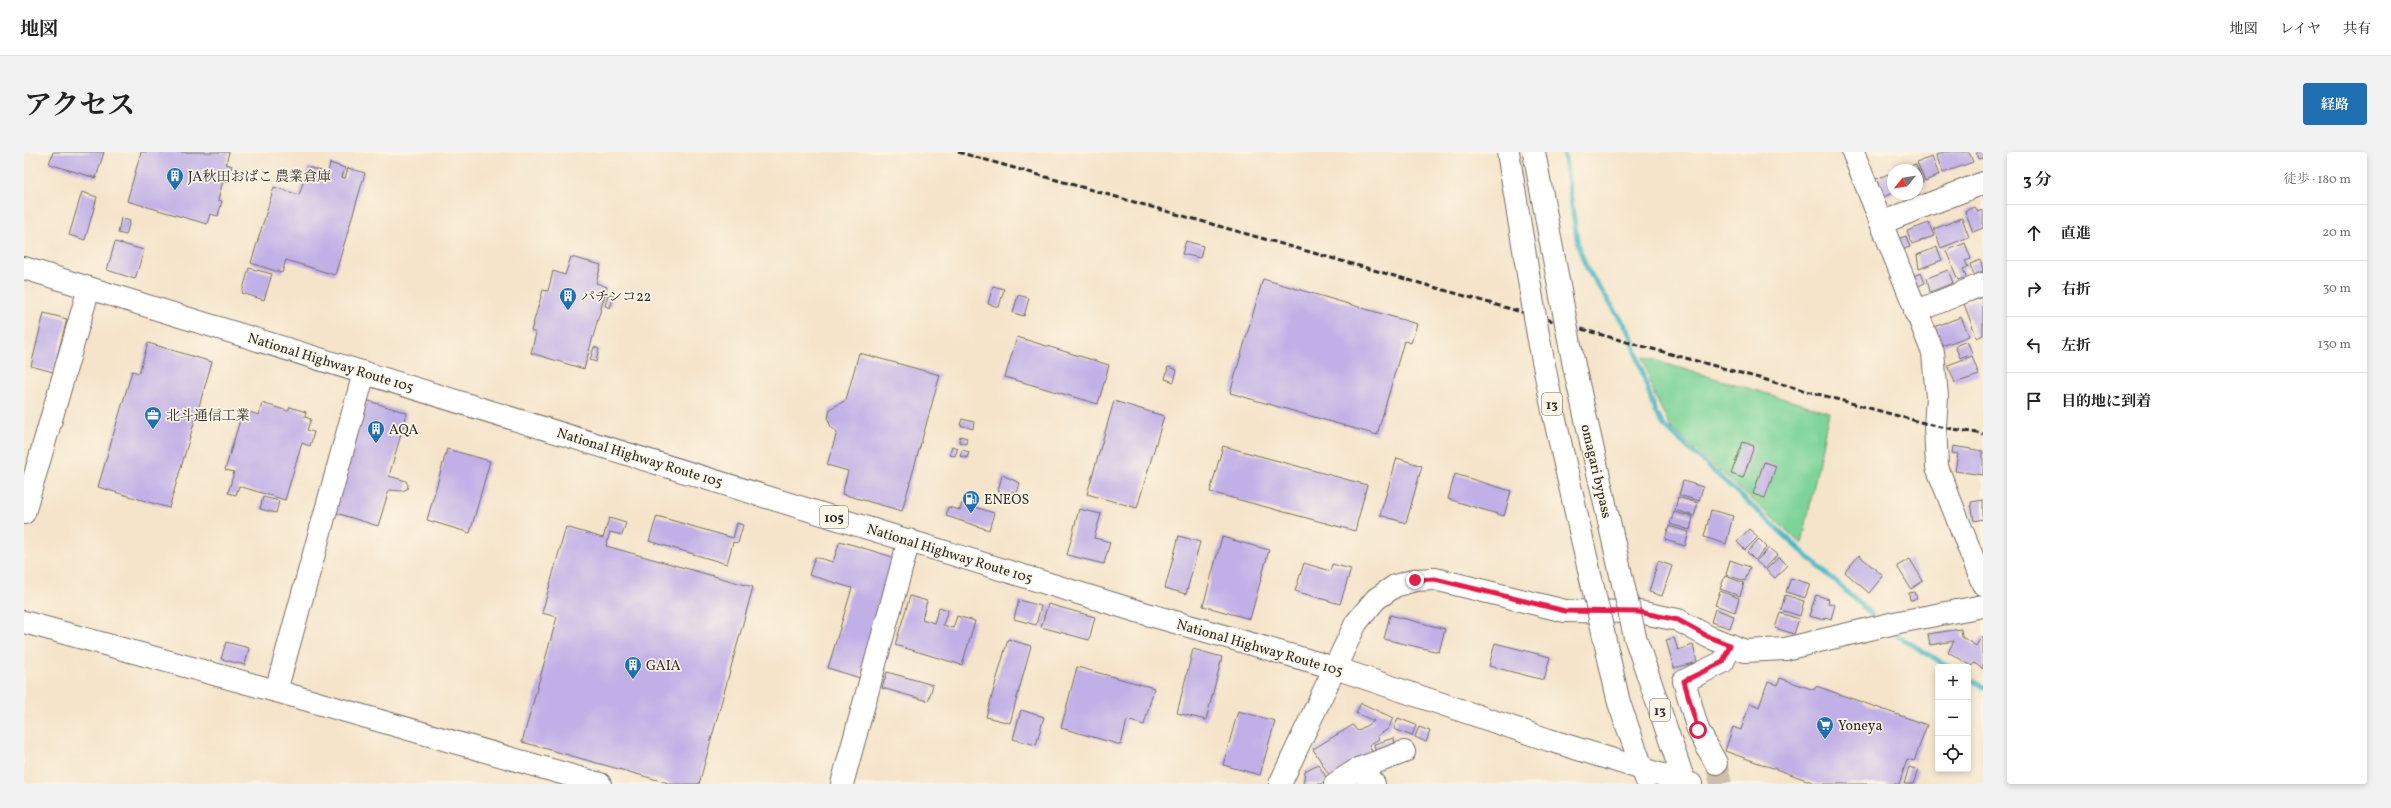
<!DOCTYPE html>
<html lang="ja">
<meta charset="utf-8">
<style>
:root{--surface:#fff;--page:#f2f2f2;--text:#222;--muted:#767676;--line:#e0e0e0;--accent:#1f6fb2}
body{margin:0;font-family:Vollkorn,"Noto Serif JP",serif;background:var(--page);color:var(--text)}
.controls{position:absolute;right:12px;bottom:12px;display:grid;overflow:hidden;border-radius:4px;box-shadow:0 2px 6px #0003}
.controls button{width:36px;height:36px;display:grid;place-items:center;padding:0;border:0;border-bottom:1px solid var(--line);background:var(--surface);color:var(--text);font:20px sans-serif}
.compass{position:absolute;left:1863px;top:12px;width:36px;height:36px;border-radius:50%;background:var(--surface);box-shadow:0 2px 6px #0003;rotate:240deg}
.stop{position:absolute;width:12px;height:12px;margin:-9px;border:3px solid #e11d48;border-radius:50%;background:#fff}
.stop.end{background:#e11d48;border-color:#fff;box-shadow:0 1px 4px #0008}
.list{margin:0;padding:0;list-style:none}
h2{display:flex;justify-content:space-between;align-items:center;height:52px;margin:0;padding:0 16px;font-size:17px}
h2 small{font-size:13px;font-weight:400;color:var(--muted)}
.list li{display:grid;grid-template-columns:26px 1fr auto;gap:12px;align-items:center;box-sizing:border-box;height:56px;padding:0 16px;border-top:1px solid var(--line)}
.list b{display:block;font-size:15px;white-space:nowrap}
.list em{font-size:13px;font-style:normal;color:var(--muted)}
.icon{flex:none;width:22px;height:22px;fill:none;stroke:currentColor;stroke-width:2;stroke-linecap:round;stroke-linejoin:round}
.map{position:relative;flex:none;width:1959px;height:632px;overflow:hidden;border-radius:4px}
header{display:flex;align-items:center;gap:24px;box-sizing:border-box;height:56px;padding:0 20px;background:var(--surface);border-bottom:1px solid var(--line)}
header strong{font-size:19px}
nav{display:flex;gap:22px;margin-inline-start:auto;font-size:14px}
.intro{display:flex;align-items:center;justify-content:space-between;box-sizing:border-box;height:96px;padding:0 24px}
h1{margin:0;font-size:28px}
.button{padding:10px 18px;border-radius:4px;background:var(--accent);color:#fff;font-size:14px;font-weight:700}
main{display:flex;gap:24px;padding:0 24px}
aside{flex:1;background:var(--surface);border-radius:4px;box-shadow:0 2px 6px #0003}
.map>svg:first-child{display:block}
.green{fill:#7cd499;stroke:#548062}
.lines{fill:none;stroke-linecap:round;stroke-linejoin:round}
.stream{stroke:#4ab8c4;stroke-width:5}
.building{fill:#c1afe7}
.minor-tunnel{stroke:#cdbfaa;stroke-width:22;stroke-dasharray:22 11;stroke-linecap:butt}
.minor-casing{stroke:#726c63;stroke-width:24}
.highway-casing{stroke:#726c63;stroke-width:24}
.minor{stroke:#fff;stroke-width:22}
.highway{stroke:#fff;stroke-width:22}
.rail{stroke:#2b2b2b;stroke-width:3;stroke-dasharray:6 3;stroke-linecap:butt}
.highway-bridge-casing{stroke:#726c63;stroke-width:24;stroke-linecap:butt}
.highway-bridge{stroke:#fff;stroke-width:22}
.route{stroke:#e11d48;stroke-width:5}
.labels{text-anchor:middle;stroke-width:3.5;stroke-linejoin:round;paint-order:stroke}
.shield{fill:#fcf5e5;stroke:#6a6863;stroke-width:1}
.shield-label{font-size:13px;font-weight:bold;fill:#2b2b2b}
.poi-label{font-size:14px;fill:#2b2b2b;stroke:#fcf5e5;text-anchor:start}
.street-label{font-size:14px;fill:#2b2b2b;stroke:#fcf5e5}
</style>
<header>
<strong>地図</strong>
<nav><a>地図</a><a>レイヤ</a><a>共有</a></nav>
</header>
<div class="intro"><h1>アクセス</h1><a class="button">経路</a></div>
<main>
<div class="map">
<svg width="1959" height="632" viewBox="0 0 1959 632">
<rect width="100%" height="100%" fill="#fcf5e5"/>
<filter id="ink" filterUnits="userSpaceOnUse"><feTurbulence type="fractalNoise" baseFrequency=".025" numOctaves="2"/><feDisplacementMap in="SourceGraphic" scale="8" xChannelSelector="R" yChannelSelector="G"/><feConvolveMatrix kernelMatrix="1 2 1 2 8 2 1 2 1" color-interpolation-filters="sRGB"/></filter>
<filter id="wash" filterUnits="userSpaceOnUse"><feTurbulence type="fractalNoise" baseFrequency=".012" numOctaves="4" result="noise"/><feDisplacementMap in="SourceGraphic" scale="16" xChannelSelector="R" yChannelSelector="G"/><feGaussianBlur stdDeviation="0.9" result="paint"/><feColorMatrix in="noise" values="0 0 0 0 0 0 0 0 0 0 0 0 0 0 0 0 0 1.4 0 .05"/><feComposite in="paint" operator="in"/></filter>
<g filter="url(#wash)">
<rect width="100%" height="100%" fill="#f5e4ca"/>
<!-- green -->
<path class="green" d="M1619 205 1805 260 1778 392 1647 276 1631 245Z"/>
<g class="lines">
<!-- stream -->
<g class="stream">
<path d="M1540 0 1554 94 1563 117 1606 181 1631 260 1640 274 1847 462"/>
<path d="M1874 484 1925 515"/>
<path d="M1944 526 1959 535"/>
</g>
</g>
<g id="blocks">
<!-- building -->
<g class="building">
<path d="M29 0H80L72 26 25 12Z"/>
<path d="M117 0H205L202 12 208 14 203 31 199 29 194 48 198 49 194 64 186 62 183 72 103 49Z"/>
<path d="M1919 0H1945L1949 10 1919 21 1912 3Z"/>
<path d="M1952 0H1959V6L1954 7Z"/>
<path d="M1908 5 1915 23 1901 29 1893 10Z"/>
<path d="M306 11 321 16 318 25 321 26 324 16 341 21 311 123 262 108 258 121 227 111 250 35 275 43 284 15 304 21Z"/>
<path d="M1892 12 1899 30 1893 32V18H1881L1880 16Z"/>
<path d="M1864 22 1869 41 1857 46 1850 28Z"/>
<path d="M58 40 73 45 61 88 45 83Z"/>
<path d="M1951 55 1954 60 1959 58V76L1949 80 1941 59Z"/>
<path d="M97 66 106 69 102 83 94 81Z"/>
<path d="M1938 66 1945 85 1917 96 1910 77Z"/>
<path d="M1905 71 1910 84 1888 92 1883 79Z"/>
<path d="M1882 84 1886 95 1875 99 1871 88Z"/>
<path d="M1162 89 1179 94 1176 106 1158 102Z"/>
<path d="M91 90 120 98 111 127 83 118Z"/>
<path d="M1941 91 1947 107 1941 109 1944 115 1939 117 1942 125 1934 128 1922 99Z"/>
<path d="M1913 95 1918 108 1895 117 1893 103Z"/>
<path d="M547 105 577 113 572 131 583 135 560 217 507 201 512 181 507 179 519 138 524 139 529 119 541 123Z"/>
<path d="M1957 108 1959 119 1950 123 1946 112Z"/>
<path d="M225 116 248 122 240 148 218 141Z"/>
<path d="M1924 118 1929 131 1906 140 1903 126Z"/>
<path d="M1897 121 1901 131 1890 136 1886 125Z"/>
<path d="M1239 127 1393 172 1387 191 1380 189 1353 283 1206 241Z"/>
<path d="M969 134 980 137 975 155 964 152Z"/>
<path d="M584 142 590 143 586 156 581 154Z"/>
<path d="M994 143 1005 146 1000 164 989 161Z"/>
<path d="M1959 145V183L1953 186 1940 152Z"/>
<path d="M20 161 43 167 29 220 7 214Z"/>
<path d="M1937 165 1945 184 1918 194 1910 175Z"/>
<path d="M993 185 1085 213 1074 252 981 225Z"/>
<path d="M1943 189 1948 201 1936 206 1931 194Z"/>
<path d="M124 191 188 210 145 356 74 335 108 219 115 221Z"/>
<path d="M570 195 575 197 572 210 566 208Z"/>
<path d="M835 201 916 223 878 359 818 342 824 319 803 313 813 280 807 275 804 267 806 257 822 248Z"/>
<path d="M1948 204 1955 223 1931 231 1924 213Z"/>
<path d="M1144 215 1153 218 1150 230 1141 227Z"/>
<path d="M342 248 383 261 365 324 382 329 384 333 383 337 378 339 365 338 354 374 309 360Z"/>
<path d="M1090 249 1140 264 1113 356 1063 342Z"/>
<path d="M238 251 264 259 266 255 282 260 281 265 287 267 283 278 290 280 286 294 278 291 261 348 215 334 212 343 204 341 210 320 201 318 219 258 235 263Z"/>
<path d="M938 267 950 270 949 277 936 273Z"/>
<path d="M936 284 943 286 942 292 935 290Z"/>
<path d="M1719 290 1730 294 1719 326 1707 322Z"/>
<path d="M928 294 934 296 931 304 925 303Z"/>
<path d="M1199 294 1343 333 1331 379 1186 340Z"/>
<path d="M1929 294 1959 299V323L1931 319 1934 302 1928 301Z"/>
<path d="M423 297 466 309 446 381 403 368Z"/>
<path d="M938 298 945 300 943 306 936 304Z"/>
<path d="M1373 306 1398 314 1382 371 1356 363Z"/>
<path d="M1740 310 1752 314 1741 346 1729 342Z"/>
<path d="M1431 322 1487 339 1480 364 1424 347Z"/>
<path d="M978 323 996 331 993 341 988 339 987 343 974 339Z"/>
<path d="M1659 329 1679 335 1675 349 1655 343Z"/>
<path d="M239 345 255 349 252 361 236 357Z"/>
<path d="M1654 345 1674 351 1670 364 1651 358Z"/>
<path d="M1959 348V367L1950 369 1947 350Z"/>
<path d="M938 351 970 361 965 378 922 364 924 355 936 358Z"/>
<path d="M1055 357 1077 362 1070 386 1086 390 1080 412 1043 403Z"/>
<path d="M1687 358 1709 364 1702 392 1680 385Z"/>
<path d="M1650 360 1669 365 1666 378 1646 372Z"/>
<path d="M633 364 709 386 713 371 719 373 714 391 709 390 703 412 625 389Z"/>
<path d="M585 366 602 371 598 383 586 380 582 394 729 435 675 632H648L498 590 533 465 518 461 542 375 579 386Z"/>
<path d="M1645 374 1665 380 1661 394 1641 388Z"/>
<path d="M1725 377 1734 385 1721 398 1713 390Z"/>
<path d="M1155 384 1176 390 1162 442 1141 436Z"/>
<path d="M1198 385 1245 398 1226 467 1179 454Z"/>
<path d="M1735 387 1743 395 1731 408 1723 400Z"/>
<path d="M816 389 872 406 836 526 804 516 828 436 785 423 791 405 809 410Z"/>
<path d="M1745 396 1753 403 1741 417 1732 409Z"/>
<path d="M1835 403 1859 424 1845 441 1821 420Z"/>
<path d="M1755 405 1763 413 1751 426 1742 418Z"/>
<path d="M1886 407 1899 429 1887 437 1873 414Z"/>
<path d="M1706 408 1726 415 1721 429 1702 423Z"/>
<path d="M1634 409 1648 414 1638 444 1625 440Z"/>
<path d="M1280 411 1306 419 1308 412 1327 417 1316 452 1271 439Z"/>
<path d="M1701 424 1720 431 1716 444 1696 437Z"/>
<path d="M1767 426 1786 432 1781 446 1762 440Z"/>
<path d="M1696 439 1715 446 1711 460 1691 453Z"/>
<path d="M1891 440 1893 447 1886 448 1885 441Z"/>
<path d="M1761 443 1780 449 1776 464 1757 458Z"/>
<path d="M1792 443 1805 447 1804 451 1811 453 1807 467 1801 465 1800 468 1785 464Z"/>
<path d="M886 444 903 449 898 467 910 471 915 455 924 458 919 473 929 476 933 464 951 469 938 513 871 493Z"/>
<path d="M995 448 1017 454 1012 473 990 467Z"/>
<path d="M1024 452 1071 465 1065 488 1017 475Z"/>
<path d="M1691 457 1710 464 1706 476 1687 470Z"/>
<path d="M1756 461 1775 467 1770 482 1751 476Z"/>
<path d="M1366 463 1421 477 1415 500 1360 487Z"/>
<path d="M1937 477 1938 485 1952 494 1958 484 1959 485V517L1950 511 1948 514 1924 500 1930 489 1906 493 1904 482Z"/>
<path d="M1650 486 1654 498 1669 493 1673 510 1650 516 1642 488Z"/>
<path d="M984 487 1007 494 986 571 962 565Z"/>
<path d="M202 490 225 496 221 513 197 507Z"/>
<path d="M1471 491 1526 505 1520 528 1465 514Z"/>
<path d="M1169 497 1198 505 1182 568 1153 561Z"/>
<path d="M1053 515 1130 536 1120 573 1103 568 1097 593 1037 576Z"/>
<path d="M863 520 909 533 904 549 858 536Z"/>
<path d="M1756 526 1790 538 1792 534 1903 573 1890 609 1883 607 1875 632H1794L1701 599 1709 575 1717 578 1726 551 1735 555 1744 529 1754 533Z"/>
<path d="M1337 551 1369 566 1364 577 1353 584 1355 587 1345 593 1349 601 1307 626 1289 597 1329 573 1333 579 1350 569 1332 561Z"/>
<path d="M997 558 1020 565 1012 593 989 587Z"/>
<path d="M1214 559 1251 569 1236 623 1199 613Z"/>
<path d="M1374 566 1392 573 1388 584 1370 577Z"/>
<path d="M1395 575 1406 579 1402 590 1391 585Z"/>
<path d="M1370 586 1371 593 1351 598 1350 592Z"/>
<path d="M1294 612 1304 628 1297 632H1279L1281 619Z"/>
<path d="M1885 615 1894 618 1889 632H1880Z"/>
</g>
</g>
</g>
<g filter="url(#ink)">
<use href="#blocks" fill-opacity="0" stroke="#726c63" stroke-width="1"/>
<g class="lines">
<!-- minor-tunnel -->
<path class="minor-tunnel" d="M1692 611 1697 632"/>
<defs>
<g id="minor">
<path d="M1829 0 1909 201 1913 245 1911 274 1913 315 1959 432"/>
<path d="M1857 71 1959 31"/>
<path d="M1891 160 1959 132"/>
<path d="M0 361 65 136"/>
<path d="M0 470 252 539 576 632"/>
<path d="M252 539 340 221"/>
<path d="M1692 611 1674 578 1660 529 1699 510 1707 493"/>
<path d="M1334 617 1350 632"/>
<path d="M818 632 885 388"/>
<path d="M1256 632 1332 471 1352 447 1371 434 1391 428 1411 427 1541 459 1615 460 1654 468 1685 485 1721 499 1761 497 1875 470 1959 454"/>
<path d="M1311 632 1334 617 1380 600"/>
</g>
<g id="highway">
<path d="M0 116 1116 460 1311 516 1525 588 1667 632"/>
<path d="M1611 485 1661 632"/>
<path d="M1584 502 1595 551 1622 627"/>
</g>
</defs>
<!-- minor casing -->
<use href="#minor" class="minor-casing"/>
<!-- highway casing -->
<use href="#highway" class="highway-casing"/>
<!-- minor -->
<use href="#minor" class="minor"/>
<!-- highway -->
<use href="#highway" class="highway"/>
<!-- rail -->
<path class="rail" d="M934 0 1603 190 1911 274 1959 282"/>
<defs>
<g id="highway-bridge">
<path d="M1484 0 1514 183 1529 259 1584 502"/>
<path d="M1510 0 1550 214 1611 485"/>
</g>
</defs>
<!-- highway-bridge casing -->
<use href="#highway-bridge" class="highway-bridge-casing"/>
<!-- highway-bridge -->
<use href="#highway-bridge" class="highway-bridge"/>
</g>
</g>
<g class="lines" filter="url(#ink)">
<!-- route -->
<path class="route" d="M1391 428 1411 427 1541 459 1615 460 1654 468 1685 485 1706 493 1699 510 1660 529 1674 578"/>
</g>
<!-- icons -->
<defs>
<symbol id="building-pin" viewBox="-11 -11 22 30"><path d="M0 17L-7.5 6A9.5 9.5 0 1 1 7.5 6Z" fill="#1f6fb2" stroke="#fcf5e5"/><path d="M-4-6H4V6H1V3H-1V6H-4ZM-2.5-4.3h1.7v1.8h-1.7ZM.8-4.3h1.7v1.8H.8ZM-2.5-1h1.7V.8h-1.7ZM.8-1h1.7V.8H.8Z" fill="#fff"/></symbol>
<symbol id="office-pin" viewBox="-11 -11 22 30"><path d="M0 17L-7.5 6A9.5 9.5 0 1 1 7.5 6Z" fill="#1f6fb2" stroke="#fcf5e5"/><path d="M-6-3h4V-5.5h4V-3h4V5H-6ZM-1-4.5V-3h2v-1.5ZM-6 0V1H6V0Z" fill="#fff"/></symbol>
<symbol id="fuel-pin" viewBox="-11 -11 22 30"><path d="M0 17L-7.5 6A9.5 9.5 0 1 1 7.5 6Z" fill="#1f6fb2" stroke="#fcf5e5"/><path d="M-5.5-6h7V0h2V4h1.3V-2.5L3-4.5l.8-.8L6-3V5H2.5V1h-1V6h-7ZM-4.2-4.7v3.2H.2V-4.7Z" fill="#fff"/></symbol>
<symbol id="supermarket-pin" viewBox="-11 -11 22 30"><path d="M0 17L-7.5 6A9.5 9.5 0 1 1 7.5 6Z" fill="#1f6fb2" stroke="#fcf5e5"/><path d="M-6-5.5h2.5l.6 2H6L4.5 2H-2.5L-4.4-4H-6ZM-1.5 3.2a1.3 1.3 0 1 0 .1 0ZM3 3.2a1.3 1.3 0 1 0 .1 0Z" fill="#fff"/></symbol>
</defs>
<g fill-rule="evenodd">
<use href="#building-pin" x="141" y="14" width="20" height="27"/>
<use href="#building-pin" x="534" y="134" width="20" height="27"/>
<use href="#office-pin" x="119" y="253" width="20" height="27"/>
<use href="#building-pin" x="342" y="267" width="20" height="27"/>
<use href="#fuel-pin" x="937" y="337" width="20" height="27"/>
<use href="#building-pin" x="599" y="503" width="20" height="27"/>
<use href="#supermarket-pin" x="1791" y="563" width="20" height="27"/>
</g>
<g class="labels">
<!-- shield labels -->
<g class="shield">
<rect x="1518" y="241" width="20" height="22" rx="3"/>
<rect x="796" y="354" width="28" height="22" rx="3"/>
<rect x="1626" y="547" width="20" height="22" rx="3"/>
</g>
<g class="shield-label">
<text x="1528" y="257">13</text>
<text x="810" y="370">105</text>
<text x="1636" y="563">13</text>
</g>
<!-- poi labels -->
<g class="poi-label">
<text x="164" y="29">JA秋田おばこ 農業倉庫</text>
<text x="557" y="149">パチンコ22</text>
<text x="142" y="268">北斗通信工業</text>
<text x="365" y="282">AQA</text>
<text x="960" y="352">ENEOS</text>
<text x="622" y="518">GAIA</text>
<text x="1814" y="578">Yoneya</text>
</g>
<!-- street labels -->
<g class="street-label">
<text transform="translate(307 210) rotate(17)" y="5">National Highway Route 105</text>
<text transform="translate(616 305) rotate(17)" y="5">National Highway Route 105</text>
<text transform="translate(1573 319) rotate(77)" y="5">omagari bypass</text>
<text transform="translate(926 401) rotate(17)" y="5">National Highway Route 105</text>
<text transform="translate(1236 495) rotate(16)" y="5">National Highway Route 105</text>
</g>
</g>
</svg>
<div class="controls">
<button>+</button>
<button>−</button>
<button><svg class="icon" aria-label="locate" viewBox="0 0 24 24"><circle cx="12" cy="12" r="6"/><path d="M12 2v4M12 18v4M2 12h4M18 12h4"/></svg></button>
</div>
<svg class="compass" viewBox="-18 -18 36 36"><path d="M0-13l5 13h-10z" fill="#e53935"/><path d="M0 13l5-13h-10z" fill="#767676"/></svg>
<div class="stop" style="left:1674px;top:578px"></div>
<div class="stop end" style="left:1391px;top:428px"></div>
</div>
<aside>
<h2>3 分<small>徒歩 · 180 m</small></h2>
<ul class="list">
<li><svg class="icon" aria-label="ahead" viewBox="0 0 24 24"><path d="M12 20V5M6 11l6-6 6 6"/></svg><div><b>直進</b></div><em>20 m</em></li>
<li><svg class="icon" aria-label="right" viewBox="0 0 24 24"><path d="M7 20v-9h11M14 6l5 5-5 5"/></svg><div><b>右折</b></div><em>30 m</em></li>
<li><svg class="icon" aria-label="left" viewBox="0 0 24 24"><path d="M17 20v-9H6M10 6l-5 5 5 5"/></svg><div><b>左折</b></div><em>130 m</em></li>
<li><svg class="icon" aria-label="arrive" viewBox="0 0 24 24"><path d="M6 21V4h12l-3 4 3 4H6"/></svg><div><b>目的地に到着</b></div></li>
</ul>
</aside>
</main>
